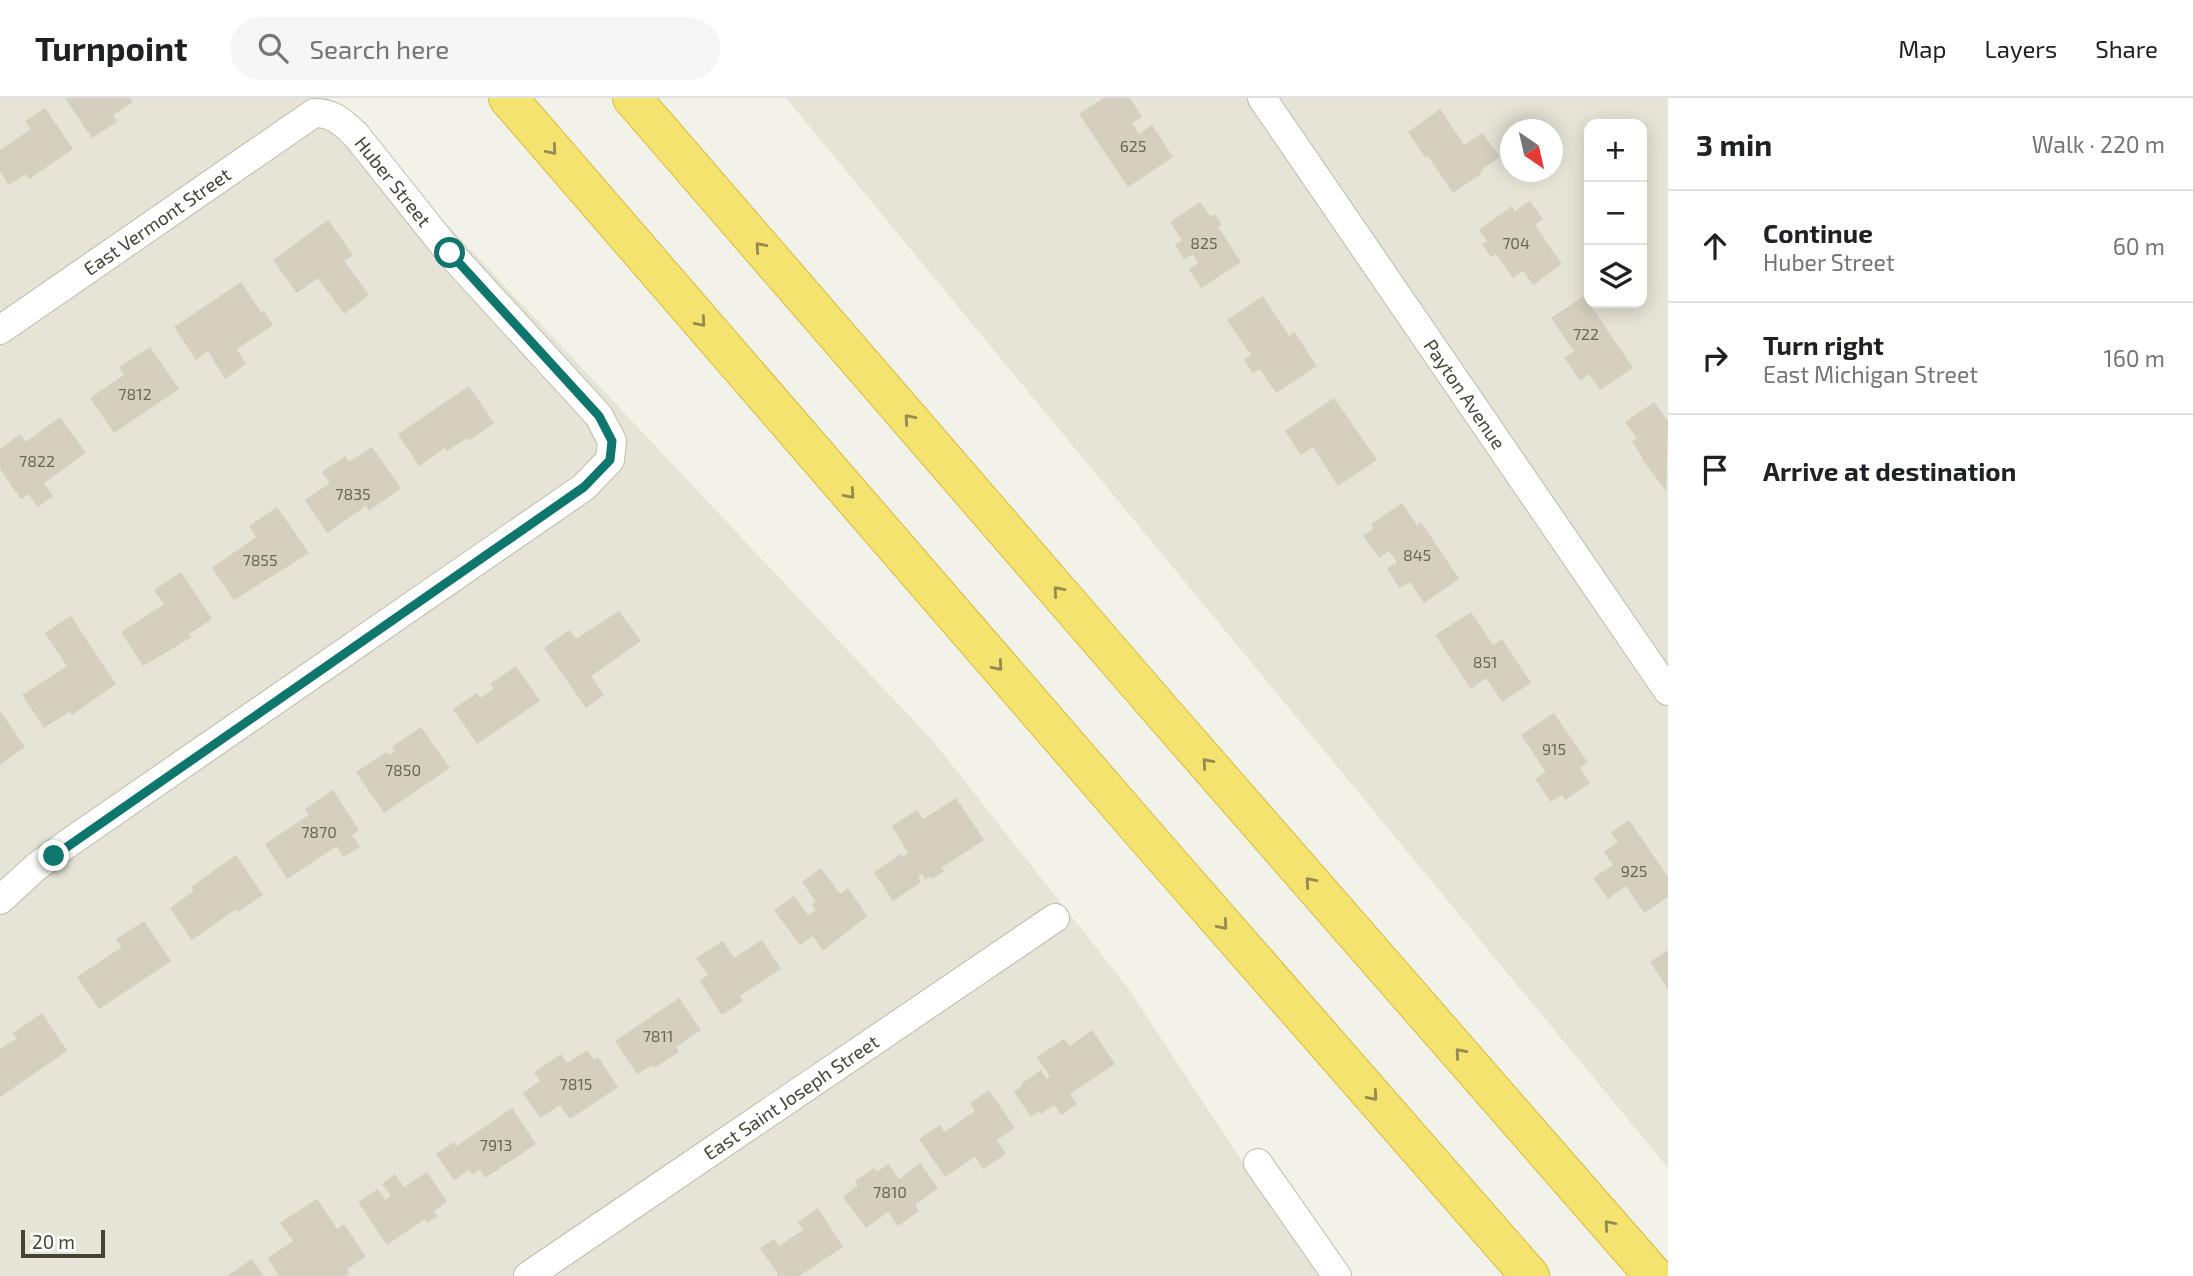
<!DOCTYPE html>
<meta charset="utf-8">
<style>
:root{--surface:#fff;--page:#f6f6f6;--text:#202124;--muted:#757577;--line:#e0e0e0}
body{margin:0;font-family:"Exo 2",sans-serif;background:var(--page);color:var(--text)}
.controls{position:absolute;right:21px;top:21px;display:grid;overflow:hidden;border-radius:14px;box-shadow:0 4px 18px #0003}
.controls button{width:63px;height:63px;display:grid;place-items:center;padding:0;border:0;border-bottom:2px solid var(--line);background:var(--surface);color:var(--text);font:35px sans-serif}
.compass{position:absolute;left:1500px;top:21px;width:63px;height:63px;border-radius:50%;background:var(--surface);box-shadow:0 4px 18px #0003;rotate:146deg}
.scale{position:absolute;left:21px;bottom:18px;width:84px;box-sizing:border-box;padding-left:7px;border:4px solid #464337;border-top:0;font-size:19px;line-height:24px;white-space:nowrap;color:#464337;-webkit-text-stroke:5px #fff;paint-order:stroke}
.stop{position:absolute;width:21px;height:21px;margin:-16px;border:5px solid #0f766e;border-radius:50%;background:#fff}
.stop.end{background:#0f766e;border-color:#fff;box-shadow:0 2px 7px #0008}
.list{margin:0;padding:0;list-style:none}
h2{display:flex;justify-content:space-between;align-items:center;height:91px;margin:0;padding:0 28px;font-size:30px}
h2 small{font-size:23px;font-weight:400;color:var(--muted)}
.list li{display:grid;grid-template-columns:46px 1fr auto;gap:21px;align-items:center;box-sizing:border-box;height:112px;padding:0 28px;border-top:2px solid var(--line)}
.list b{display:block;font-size:26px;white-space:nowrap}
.list p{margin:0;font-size:23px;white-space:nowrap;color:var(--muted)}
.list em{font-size:23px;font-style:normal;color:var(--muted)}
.icon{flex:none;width:38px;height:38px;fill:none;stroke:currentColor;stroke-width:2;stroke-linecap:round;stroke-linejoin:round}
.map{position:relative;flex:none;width:1668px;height:1178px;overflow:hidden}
header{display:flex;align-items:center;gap:42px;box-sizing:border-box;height:98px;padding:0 35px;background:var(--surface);border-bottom:2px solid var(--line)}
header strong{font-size:33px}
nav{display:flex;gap:38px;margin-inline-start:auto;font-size:24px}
.search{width:490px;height:63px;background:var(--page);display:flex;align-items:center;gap:18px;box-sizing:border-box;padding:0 24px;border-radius:38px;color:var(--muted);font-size:26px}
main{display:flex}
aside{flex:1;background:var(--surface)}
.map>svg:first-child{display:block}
.residential{fill:#e6e4d6;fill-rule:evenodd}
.building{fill:#d4cfbe}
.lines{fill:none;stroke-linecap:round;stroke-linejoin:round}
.street-casing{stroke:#bebbab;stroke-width:30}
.highway-casing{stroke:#d4bb40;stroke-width:40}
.street{stroke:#fff;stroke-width:28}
.highway{stroke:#f5e370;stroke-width:38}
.oneway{stroke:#958b51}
.route{stroke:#0f766e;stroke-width:9}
.labels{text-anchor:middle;stroke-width:5;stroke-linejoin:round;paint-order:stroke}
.number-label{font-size:16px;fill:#6a6659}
.street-label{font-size:19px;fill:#464337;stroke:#fff}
</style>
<header>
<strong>Turnpoint</strong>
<div class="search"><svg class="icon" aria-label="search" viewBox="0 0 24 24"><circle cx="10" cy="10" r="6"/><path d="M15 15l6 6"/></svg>Search here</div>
<nav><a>Map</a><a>Layers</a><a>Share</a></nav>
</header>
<main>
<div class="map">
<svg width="1668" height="1178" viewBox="0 0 1668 1178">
<rect width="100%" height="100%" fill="#f3f2e8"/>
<!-- residential -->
<g class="residential">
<path d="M0 0H328L933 643 1128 890 1318 1178H0Z"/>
<path d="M786 0H1668V1070ZM1589 26H1642V205H1589ZM1510 32H1552V74H1510Z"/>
</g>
<!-- building -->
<g class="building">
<path d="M65 0H130L133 4 113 17 117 24 92 40Z"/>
<path d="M1104 0H1130L1142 19 1132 25 1139 36 1152 27 1173 59 1128 89 1079 16Z"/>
<path d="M45 10 73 51 29 81 26 76 9 87 0 74V52L31 31 25 23Z"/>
<path d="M1440 11 1464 47 1482 35 1500 59 1481 72 1482 75 1453 95 1428 58 1425 59 1408 34Z"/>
<path d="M1530 103 1543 121 1535 127 1562 166 1533 187 1523 173 1513 180 1496 156 1491 159 1482 146 1487 143 1479 132 1512 108 1515 113Z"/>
<path d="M1200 104 1211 119 1215 116 1222 127 1218 129 1241 164 1201 190 1189 171 1198 165 1193 156 1184 161 1175 147 1182 142 1170 124Z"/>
<path d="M328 122 353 157 344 163 369 197 344 216 318 180 297 195 273 162Z"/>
<path d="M241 184 261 214 264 213 273 227 237 251 246 266 225 281 208 253 196 262 174 229Z"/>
<path d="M1263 198 1289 238 1294 234 1317 268 1276 295 1260 271 1253 275 1244 262 1251 257 1227 222Z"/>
<path d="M1584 198 1633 270 1600 292 1589 276 1580 283 1564 259 1574 253 1551 220Z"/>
<path d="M150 249 179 291 114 335 90 300 124 277 119 269Z"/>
<path d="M469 288 494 325 469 343 467 340 447 353 445 350 419 368 398 336Z"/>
<path d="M1334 300 1377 362 1338 388 1313 349 1301 357 1285 333Z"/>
<path d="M1654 304 1668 323 1666 393 1642 361 1643 360 1632 344 1637 340 1625 324Z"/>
<path d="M60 319 86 355 44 385 53 398 38 409 28 396 21 401 0 371V351L20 336 26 344Z"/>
<path d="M372 349 401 390 369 413 366 408 327 435 305 402 330 385 322 374 345 358 349 364Z"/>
<path d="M1402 405 1417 427 1421 424 1459 481 1424 505 1410 484 1400 490 1387 471 1397 464 1389 453 1379 460 1363 438 1374 430 1371 426Z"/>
<path d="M277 409 309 455 234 502 212 470 256 439 249 428Z"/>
<path d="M181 474 212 521 189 536 192 539 143 568 121 534 164 506 154 492Z"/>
<path d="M619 513 641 543 591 578 604 597 586 610 544 550 569 532 576 541Z"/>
<path d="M1471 514 1493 547 1502 541 1531 585 1502 604 1486 580 1471 591 1435 537Z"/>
<path d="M71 518 116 586 72 617 70 613 44 630 22 597 67 568 45 535Z"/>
<path d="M516 568 540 603 477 646 453 611 477 595 480 600 494 591 490 586Z"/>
<path d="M0 613 25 649 0 667Z"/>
<path d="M1554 615 1588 665 1580 670 1590 685 1565 702 1562 697 1551 704 1535 681 1546 674 1521 637Z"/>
<path d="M421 629 450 670 384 715 356 674 386 654 389 657 395 653 392 649Z"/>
<path d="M333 692 359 732 352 737 360 749 343 759 337 748 287 781 265 746 309 717 305 711Z"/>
<path d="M956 700 984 742 941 770 944 773 932 781 930 778 925 782 922 776 918 779 921 784 893 803 874 774 901 756 903 759 908 755 892 728 917 712 923 721Z"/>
<path d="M1629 722 1668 779V799L1644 815 1626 788 1608 801 1593 780 1613 767 1604 754 1618 744 1611 735Z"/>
<path d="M236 757 263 797 238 814 236 811 192 842 170 810 194 793 191 789Z"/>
<path d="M821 770 840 796 848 790 867 818 823 853 813 838 800 847 774 812 794 798 808 817 816 812 812 806 816 804 802 784Z"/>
<path d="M144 823 171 863 99 911 77 879 122 849 116 841Z"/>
<path d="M762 842 781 871 740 898 743 903 722 917 700 883 708 877 696 860 723 843 734 860Z"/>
<path d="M1668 852V891L1650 864Z"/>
<path d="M679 900 701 932 676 949 679 954 654 970 652 967 637 976 615 943Z"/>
<path d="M42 915 67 953 0 999V951L17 940 13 935Z"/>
<path d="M1092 932 1115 966 1070 996 1077 1006 1061 1017 1054 1007 1041 1016 1039 1013 1031 1019 1014 994 1022 988 1021 986 1041 972 1047 981 1050 979 1037 959 1064 941 1070 948Z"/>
<path d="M587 952 594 962 598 959 618 989 570 1021 560 1007 540 1020 523 995 540 983 534 974 561 956 567 965Z"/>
<path d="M989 992 1015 1030 997 1042 1006 1056 983 1071 975 1059 945 1079 919 1041 940 1027 944 1034 975 1013 970 1005Z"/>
<path d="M512 1010 536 1046 485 1080 480 1072 472 1077 469 1072 454 1082 436 1056 454 1044 457 1048Z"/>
<path d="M920 1065 938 1090 915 1107 919 1113 898 1128 888 1114 866 1130 843 1099 858 1087 855 1083 874 1070 877 1074 888 1066 899 1081Z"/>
<path d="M427 1074 447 1104 434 1113 438 1118 427 1125 425 1121 387 1147 358 1104 378 1091 385 1102 391 1098 382 1086 395 1076 404 1089Z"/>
<path d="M317 1101 337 1131 344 1126 366 1159 347 1171 349 1175 345 1178H279L268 1160 293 1143 280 1125Z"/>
<path d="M818 1110 843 1149 799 1178H779L760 1150 774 1141 779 1148 803 1132 798 1124Z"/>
<path d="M252 1161 264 1178H227Z"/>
</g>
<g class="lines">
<defs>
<g id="street">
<path id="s1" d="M1262 0 1668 593"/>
<path id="s2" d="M0 232 314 15C334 15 342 24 356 37L450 155 599 318 612 343 610 362 584 389 70 744 36 769 0 802"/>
<path d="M1258 1065 1337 1178"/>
<path id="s3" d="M528 1178 1055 820"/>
</g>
<g id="highway">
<path d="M508 0 1144 736 1530 1178"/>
<path d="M632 0 1158 609 1654 1178"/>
</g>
</defs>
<!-- street casing -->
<use href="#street" class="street-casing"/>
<!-- highway casing -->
<use href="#highway" class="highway-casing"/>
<!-- street -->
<use href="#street" class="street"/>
<!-- highway -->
<use href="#highway" class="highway"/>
</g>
<!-- one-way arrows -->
<defs><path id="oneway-chevron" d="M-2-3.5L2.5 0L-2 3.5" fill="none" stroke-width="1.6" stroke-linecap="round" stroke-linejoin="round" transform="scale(1.75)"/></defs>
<g class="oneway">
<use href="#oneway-chevron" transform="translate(552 52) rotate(49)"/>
<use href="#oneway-chevron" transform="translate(760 149) rotate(-131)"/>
<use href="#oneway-chevron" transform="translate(701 224) rotate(49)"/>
<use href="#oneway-chevron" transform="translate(909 321) rotate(-131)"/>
<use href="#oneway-chevron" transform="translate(850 396) rotate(49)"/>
<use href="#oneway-chevron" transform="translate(1058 493) rotate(-131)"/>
<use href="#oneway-chevron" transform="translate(998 568) rotate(49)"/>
<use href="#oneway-chevron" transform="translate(1207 665) rotate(-131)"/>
<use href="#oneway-chevron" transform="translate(1310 784) rotate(-131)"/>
<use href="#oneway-chevron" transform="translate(1223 827) rotate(49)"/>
<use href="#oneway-chevron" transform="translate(1460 955) rotate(-131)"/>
<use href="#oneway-chevron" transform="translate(1373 998) rotate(49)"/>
<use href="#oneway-chevron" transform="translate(1609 1127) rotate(-131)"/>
</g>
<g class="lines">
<!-- route -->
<path class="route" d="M54 758 584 389 610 362 612 343 599 318 450 155"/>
</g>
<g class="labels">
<!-- number labels -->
<g class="number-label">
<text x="1133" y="54">625</text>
<text x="1204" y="151">825</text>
<text x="1516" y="151">704</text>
<text x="1586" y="242">722</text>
<text x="135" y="302">7812</text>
<text x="37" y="369">7822</text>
<text x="353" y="402">7835</text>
<text x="1417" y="463">845</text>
<text x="260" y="468">7855</text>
<text x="1485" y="570">851</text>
<text x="1554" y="657">915</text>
<text x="403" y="678">7850</text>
<text x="319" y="740">7870</text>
<text x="1634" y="779">925</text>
<text x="658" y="944">7811</text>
<text x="576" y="992">7815</text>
<text x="496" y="1053">7913</text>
<text x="890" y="1100">7810</text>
</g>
<!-- street labels -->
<g class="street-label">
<text dy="7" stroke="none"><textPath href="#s2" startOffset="490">Huber Street</textPath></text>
<text dy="7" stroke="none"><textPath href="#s2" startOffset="191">East Vermont Street</textPath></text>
<text dy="7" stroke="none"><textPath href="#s1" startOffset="359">Payton Avenue</textPath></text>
<text dy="7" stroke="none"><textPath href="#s3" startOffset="318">East Saint Joseph Street</textPath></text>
</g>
</g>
</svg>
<div class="controls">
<button>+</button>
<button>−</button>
<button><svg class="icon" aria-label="layers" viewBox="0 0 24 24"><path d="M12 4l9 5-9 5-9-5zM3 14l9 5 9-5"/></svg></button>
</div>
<svg class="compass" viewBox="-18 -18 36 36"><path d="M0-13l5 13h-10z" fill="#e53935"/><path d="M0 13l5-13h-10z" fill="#757577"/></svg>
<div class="scale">20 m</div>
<div class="stop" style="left:450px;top:155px"></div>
<div class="stop end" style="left:54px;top:758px"></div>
</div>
<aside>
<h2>3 min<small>Walk · 220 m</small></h2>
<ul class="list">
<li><svg class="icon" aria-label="ahead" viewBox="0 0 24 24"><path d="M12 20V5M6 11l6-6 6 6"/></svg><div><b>Continue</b><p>Huber Street</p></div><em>60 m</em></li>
<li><svg class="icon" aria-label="right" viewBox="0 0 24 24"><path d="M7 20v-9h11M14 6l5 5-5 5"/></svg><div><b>Turn right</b><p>East Michigan Street</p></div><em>160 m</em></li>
<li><svg class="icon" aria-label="arrive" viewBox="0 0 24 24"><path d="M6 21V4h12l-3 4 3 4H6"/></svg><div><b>Arrive at destination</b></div></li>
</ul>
</aside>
</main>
